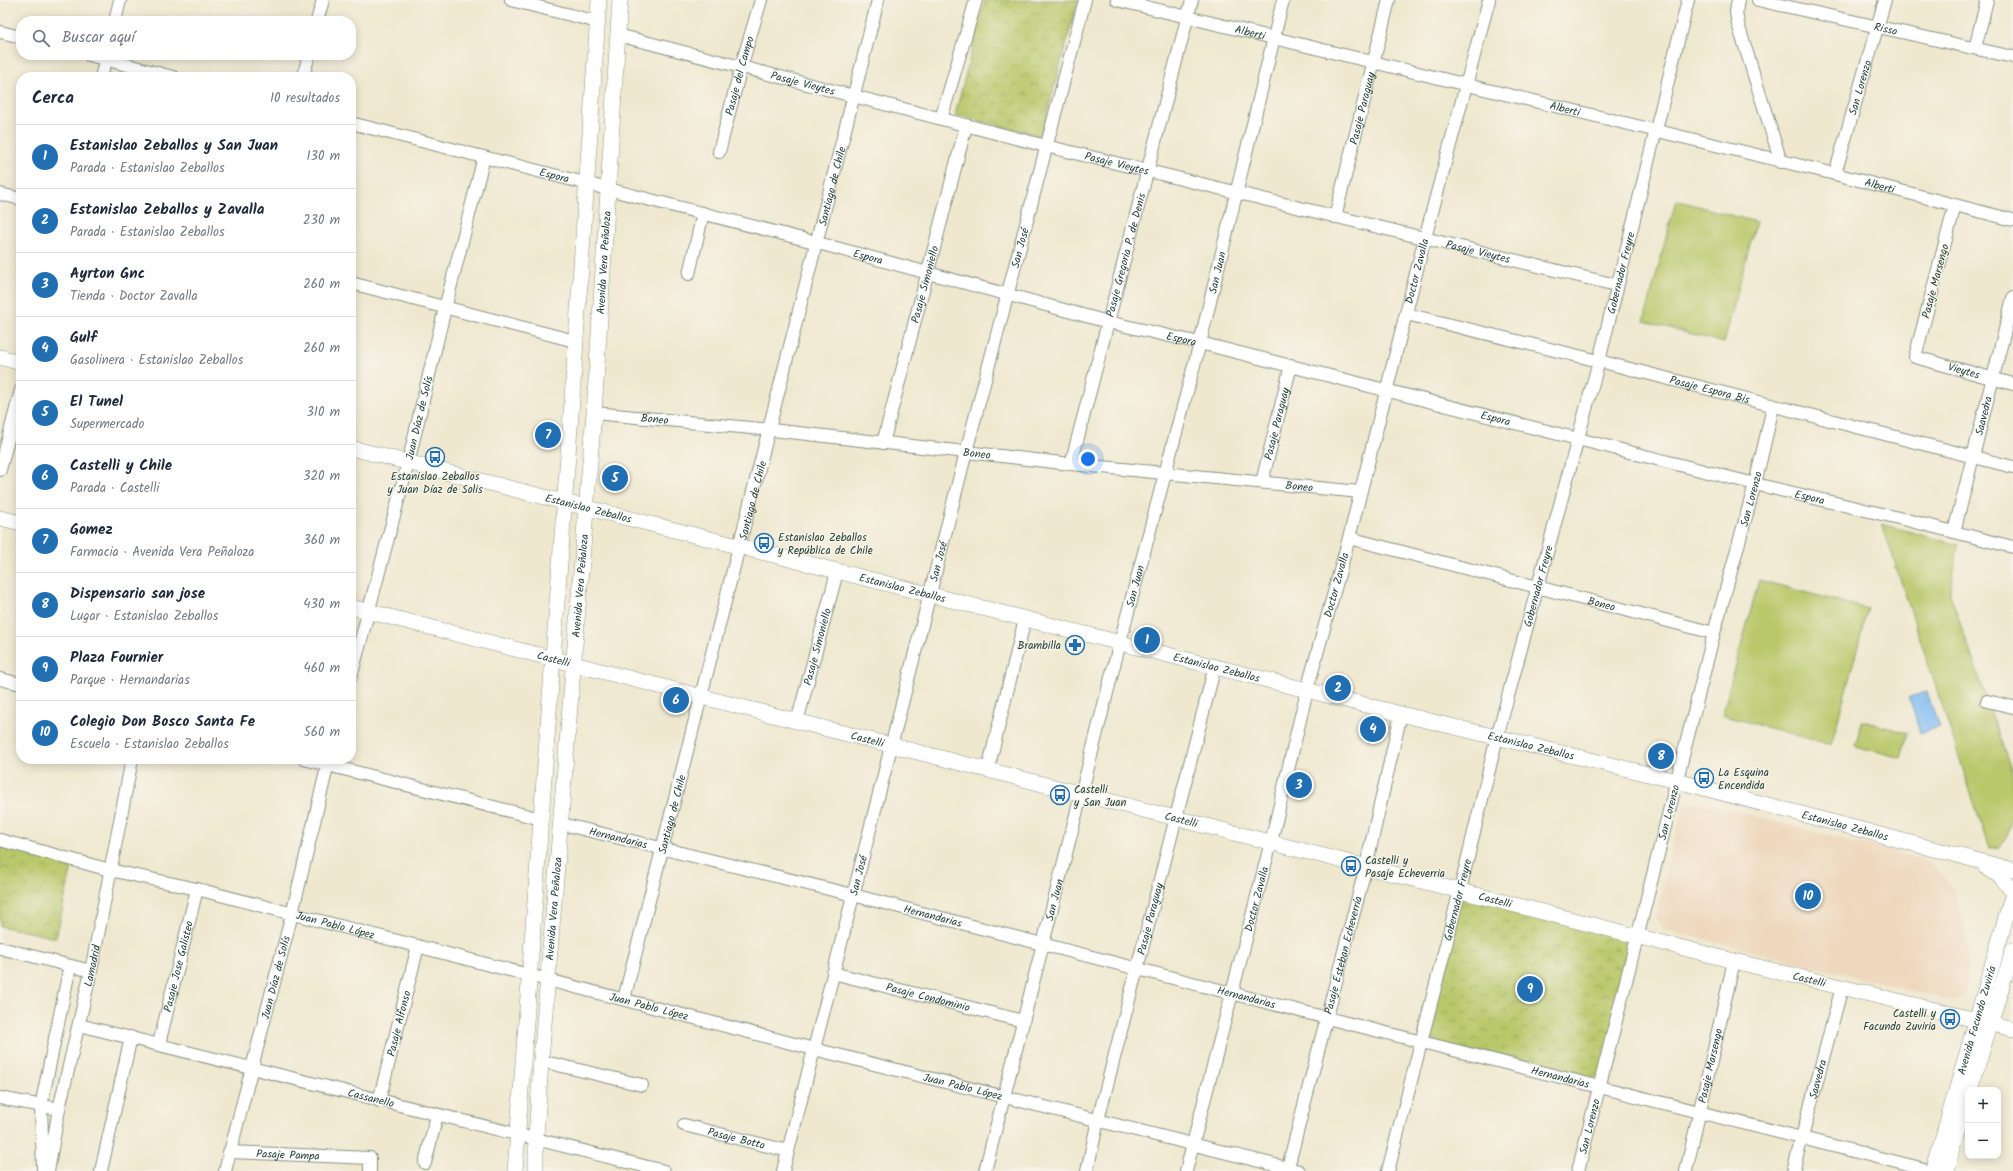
<!DOCTYPE html>
<html lang="es">
<meta charset="utf-8">
<style>
:root{--surface:#fff;--page:#f2f2f3;--text:#1f2937;--muted:#747a83;--line:#e0e1e3;--accent:#1f6fb2}
body{margin:0;font-family:Kalam,sans-serif;background:var(--page);color:var(--text)}
.controls{position:absolute;right:12px;bottom:12px;display:grid;overflow:hidden;border-radius:8px;box-shadow:0 2px 10px #0003}
.controls button{width:36px;height:36px;display:grid;place-items:center;padding:0;border:0;border-bottom:1px solid var(--line);background:var(--surface);color:var(--text);font:20px sans-serif}
.you{position:absolute;left:1088px;top:459px;width:14px;height:14px;margin:-10px;border:3px solid #fff;border-radius:50%;background:#1a73e8;box-shadow:0 0 0 6px #1a73e833}
.badge{display:grid;place-items:center;width:26px;height:26px;border-radius:50%;background:var(--accent);color:#fff;font-size:13px;font-weight:700}
.pin{position:absolute;translate:-50% -50%;border:2px solid #fff;box-shadow:0 1px 4px #0006}
.list{margin:0;padding:0;list-style:none}
h2{display:flex;justify-content:space-between;align-items:center;height:52px;margin:0;padding:0 16px;font-size:17px}
h2 small{font-size:13px;font-weight:400;color:var(--muted)}
.list li{display:grid;grid-template-columns:26px 1fr auto;gap:12px;align-items:center;box-sizing:border-box;height:64px;padding:0 16px;border-top:1px solid var(--line)}
.list b{display:block;font-size:15px;white-space:nowrap}
.list p{margin:0;font-size:13px;white-space:nowrap;color:var(--muted)}
.list em{font-size:13px;font-style:normal;color:var(--muted)}
.icon{flex:none;width:22px;height:22px;fill:none;stroke:currentColor;stroke-width:2;stroke-linecap:round;stroke-linejoin:round}
.map{position:relative;flex:none;width:2013px;height:1171px;overflow:hidden}
.search{position:absolute;background:var(--surface);box-shadow:0 2px 10px #0003;left:16px;top:16px;width:340px;height:44px;display:flex;align-items:center;gap:10px;box-sizing:border-box;padding:0 14px;border-radius:16px;color:var(--muted);font-size:15px}
.panel{position:absolute;background:var(--surface);box-shadow:0 2px 10px #0003;left:16px;top:72px;width:340px;height:692px;border-radius:16px}
.map>svg:first-child{display:block}
.built{fill:#eed7bb}
.green{fill:#b9c86a;stroke:#6c824f}
.park{fill:url(#park-crowns);stroke:#6c824f}
.water{fill:#82bdf4;stroke:#507d94}
.lines{fill:none;stroke-linecap:round;stroke-linejoin:round}
.minor-casing{stroke:#879282;stroke-width:14}
.major-casing{stroke:#879282;stroke-width:16}
.minor{stroke:#fff;stroke-width:12}
.major{stroke:#fff;stroke-width:15}
.labels{text-anchor:middle;stroke-width:3;stroke-linejoin:round;paint-order:stroke}
.street-label{font-size:11px;fill:#1f3d34;stroke:#f7f3e8}
.poi-label{font-size:11px;fill:#1f3d34;stroke:#f7f3e8;text-anchor:start}
</style>
<div class="map">
<svg width="2013" height="1171" viewBox="0 0 2013 1171">
<defs>
<pattern id="park-crowns" width="20" height="18" patternUnits="userSpaceOnUse"><rect width="20" height="18" fill="#b9c86a"/><path d="M2 6a3 3 0 1 1 6 0M12 15a3 3 0 1 1 6 0" fill="none" stroke="#96a458"/></pattern>
</defs>
<rect width="100%" height="100%" fill="#f7f3e8"/>
<filter id="ink" filterUnits="userSpaceOnUse"><feTurbulence type="fractalNoise" baseFrequency=".025" numOctaves="2"/><feDisplacementMap in="SourceGraphic" scale="8" xChannelSelector="R" yChannelSelector="G"/><feConvolveMatrix kernelMatrix="1 2 1 2 8 2 1 2 1" color-interpolation-filters="sRGB"/></filter>
<filter id="wash" filterUnits="userSpaceOnUse"><feTurbulence type="fractalNoise" baseFrequency=".012" numOctaves="4" result="noise"/><feDisplacementMap in="SourceGraphic" scale="16" xChannelSelector="R" yChannelSelector="G"/><feGaussianBlur stdDeviation="0.9" result="paint"/><feColorMatrix in="noise" values="0 0 0 0 0 0 0 0 0 0 0 0 0 0 0 0 0 1.4 0 .05"/><feComposite in="paint" operator="in"/></filter>
<g filter="url(#wash)">
<rect width="100%" height="100%" fill="#efe8cf"/>
<!-- built -->
<path class="built" d="M1696 801 1921 859 1933 865 1953 888 1962 919 1968 951V971L1965 995 1954 1001 1663 929 1655 918 1682 808Z"/>
<!-- green -->
<g class="green">
<path d="M1676 200 1756 222 1724 343 1644 321Z"/>
<path d="M1882 524 1958 545 1950 594 2013 775V817L2007 837 2000 847 1989 848Z"/>
<path d="M1759 580 1868 609 1831 745 1722 715Z"/>
<path d="M1862 721 1908 733 1901 758 1855 746Z"/>
</g>
<!-- park -->
<g class="park">
<path d="M985 0H1078L1041 136 955 115Z"/>
<path d="M0 846 73 862 56 938 0 926Z"/>
<path d="M1460 890 1638 936 1600 1086 1422 1043Z"/>
</g>
<!-- water -->
<path class="water" d="M1927 692 1939 727 1920 733 1909 697Z"/>
</g>
<g filter="url(#ink)">
<g class="lines">
<defs>
<g id="minor">
<path d="M511 0 598 22"/>
<path id="s1" d="M1117 0 1835 174 2013 220"/>
<path d="M1738 0 1736 12 1738 24 1781 162"/>
<path id="s2" d="M1758 0 2013 57"/>
<path d="M115 21 120 0"/>
<path d="M317 21 323 0"/>
<path d="M0 32 21 37"/>
<path id="s3" d="M618 35 1046 146 1616 285"/>
<path d="M1975 48 1987 0"/>
<path d="M89 55 173 77"/>
<path d="M101 77 107 55"/>
<path d="M303 77 309 55"/>
<path d="M941 119 976 0"/>
<path id="s4" d="M351 123 818 243 1108 322 1200 343 1755 484 1907 520 2013 547"/>
<path id="s5" d="M719 152 741 67 761 0"/>
<path id="s6" d="M1835 174 1885 0"/>
<path d="M0 194 21 199"/>
<path id="s7" d="M1955 205 1915 357 2013 384"/>
<path id="s8" d="M1335 217 1389 0"/>
<path d="M689 274 703 213"/>
<path d="M351 283 575 341"/>
<path id="s9" d="M1406 314 1599 361 2013 467"/>
<path id="s10" d="M594 413 772 430 1071 464 1360 492"/>
<path id="s11" d="M883 443 966 126"/>
<path id="s12" d="M1071 464 1192 0"/>
<path d="M0 470 21 390"/>
<path id="s13" d="M1262 482 1291 365"/>
<path id="s14" d="M1954 532 2013 298"/>
<path id="s15" d="M1349 538 1714 633"/>
<path id="s16" d="M351 677 408 463 445 308 484 157"/>
<path d="M0 679 21 684"/>
<path d="M1987 701 2013 707"/>
<path id="s17" d="M797 722 837 572"/>
<path d="M304 759 541 819"/>
<path d="M988 769 1025 619"/>
<path id="s18" d="M562 824 853 895 1327 1018 1932 1171"/>
<path id="s19" d="M0 840 110 870 197 889 814 1049 1299 1171"/>
<path d="M0 948 91 971"/>
<path id="s20" d="M833 973 1023 1021"/>
<path id="s21" d="M624 999C710 667 796 334 878 0"/>
<path id="s22" d="M79 1025 664 1171"/>
<path id="s23" d="M159 1044 197 889"/>
<path d="M541 1061 642 1085"/>
<path d="M0 1098 59 1109"/>
<path id="s24" d="M379 1101 418 946"/>
<path id="s25" d="M684 1125 788 1151"/>
<path id="s26" d="M229 1152 370 1158V1171"/>
<path d="M425 1163 437 1115"/>
<path d="M43 1170 41 1106 70 966"/>
<path id="s27" d="M48 1171 59 1109 91 971 132 759"/>
<path d="M101 1171 131 1037"/>
<path id="s28" d="M225 1171 292 914 329 759"/>
<path id="s29" d="M783 1171 966 452 1085 0"/>
<path id="s30" d="M985 1171 1120 642 1200 343 1283 0"/>
<path id="s31" d="M1087 1171 1098 1120 1215 666"/>
<path id="s32" d="M1186 1171 1271 842 1307 690 1349 538 1425 238 1489 0"/>
<path id="s33" d="M1287 1171 1366 866 1401 714"/>
<path id="s34" d="M1388 1171 1460 890 1497 737 1599 361 1688 0"/>
<path id="s35" d="M1578 1171 1714 633 1755 484 1773 407"/>
<path id="s36" d="M1686 1171 1734 961"/>
<path id="s37" d="M1793 1171 1842 987"/>
</g>
<g id="major">
<path d="M0 357 21 363"/>
<path id="s38" d="M351 448 1401 714 1677 781 2013 870"/>
<path d="M0 518 21 523"/>
<path id="s39" d="M351 607 1734 961 2013 1029"/>
<path d="M1986 867 2001 877 2013 892"/>
<path d="M1970 1090 2013 950"/>
<path d="M515 1171 571 414 599 0"/>
<path id="s40" d="M536 1171V1138L541 1061 594 413 620 0"/>
<path id="s41" d="M1933 1171 2013 893"/>
<path d="M1946 1171 1968 1098"/>
</g>
</defs>
<!-- minor casing -->
<use href="#minor" class="minor-casing"/>
<!-- major casing -->
<use href="#major" class="major-casing"/>
<!-- minor -->
<use href="#minor" class="minor"/>
<!-- major -->
<use href="#major" class="major"/>
</g>
</g>
<!-- icons -->
<defs>
<symbol id="bus-ring" viewBox="-11 -11 22 22"><circle r="9.5" fill="#f7f3e8" stroke="#1f6fb2" stroke-width="1.5"/><path d="M-5-6H5V4H4V6H2V4H-2V6H-4V4H-5ZM-3.5-4V0h7V-4ZM-3.5 1.2v1.5H-2V1.2ZM2 1.2v1.5H3.5V1.2Z" fill="#1f6fb2"/></symbol>
<symbol id="pharmacy-ring" viewBox="-11 -11 22 22"><circle r="9.5" fill="#f7f3e8" stroke="#1f6fb2" stroke-width="1.5"/><path d="M-2-6h4v4h4v4h-4v4h-4v-4h-4v-4h4Z" fill="#1f6fb2"/></symbol>
</defs>
<g fill-rule="evenodd">
<use href="#bus-ring" x="424" y="446" width="22" height="22"/>
<use href="#bus-ring" x="753" y="532" width="22" height="22"/>
<use href="#pharmacy-ring" x="1064" y="634" width="22" height="22"/>
<use href="#bus-ring" x="1693" y="767" width="22" height="22"/>
<use href="#bus-ring" x="1049" y="784" width="22" height="22"/>
<use href="#bus-ring" x="1340" y="855" width="22" height="22"/>
<use href="#bus-ring" x="1939" y="1008" width="22" height="22"/>
</g>
<g class="labels">
<!-- street labels -->
<g class="street-label">
<text dy="4" stroke="none"><textPath href="#s2" startOffset="131">Risso</textPath></text>
<text dy="4" stroke="none"><textPath href="#s1" startOffset="137">Alberti</textPath></text>
<text dy="4" stroke="none"><textPath href="#s5" startOffset="79">Pasaje del Campo</textPath></text>
<text dy="4" stroke="none"><textPath href="#s3" startOffset="191">Pasaje Vieytes</textPath></text>
<text dy="4" stroke="none"><textPath href="#s6" startOffset="90">San Lorenzo</textPath></text>
<text dy="4" stroke="none"><textPath href="#s8" startOffset="112">Pasaje Paraguay</textPath></text>
<text dy="4" stroke="none"><textPath href="#s1" startOffset="461">Alberti</textPath></text>
<text dy="4" stroke="none"><textPath href="#s3" startOffset="515">Pasaje Vieytes</textPath></text>
<text dy="4" stroke="none"><textPath href="#s4" startOffset="210">Espora</textPath></text>
<text dy="4" stroke="none"><textPath href="#s21" startOffset="839">Santiago de Chile</textPath></text>
<text dy="4" stroke="none"><textPath href="#s1" startOffset="785">Alberti</textPath></text>
<text dy="4" stroke="none"><textPath href="#s29" startOffset="953">San José</textPath></text>
<text dy="4" stroke="none"><textPath href="#s3" startOffset="887">Pasaje Vieytes</textPath></text>
<text dy="4" stroke="none"><textPath href="#s12" startOffset="216">Pasaje Gregoria P. de Denis</textPath></text>
<text dy="4" stroke="none"><textPath href="#s4" startOffset="534">Espora</textPath></text>
<text dy="4" stroke="none"><textPath href="#s40" startOffset="911">Avenida Vera Peñaloza</textPath></text>
<text dy="4" stroke="none"><textPath href="#s32" startOffset="929">Doctor Zavalla</textPath></text>
<text dy="4" stroke="none"><textPath href="#s30" startOffset="928">San Juan</textPath></text>
<text dy="4" stroke="none"><textPath href="#s34" startOffset="928">Gobernador Freyre</textPath></text>
<text transform="translate(1935 281) rotate(-75)" y="4">Pasaje Marsengo</text>
<text dy="4" stroke="none"><textPath href="#s11" startOffset="164">Pasaje Simoniello</textPath></text>
<text dy="4" stroke="none"><textPath href="#s4" startOffset="858">Espora</textPath></text>
<text dy="4" stroke="none"><textPath href="#s7" startOffset="208">Vieytes</textPath></text>
<text dy="4" stroke="none"><textPath href="#s9" startOffset="313">Pasaje Espora Bis</textPath></text>
<text dy="4" stroke="none"><textPath href="#s14" startOffset="120">Saavedra</textPath></text>
<text dy="4" stroke="none"><textPath href="#s16" startOffset="268">Juan Díaz de Solís</textPath></text>
<text dy="4" stroke="none"><textPath href="#s4" startOffset="1182">Espora</textPath></text>
<text dy="4" stroke="none"><textPath href="#s10" startOffset="61">Boneo</textPath></text>
<text dy="4" stroke="none"><textPath href="#s13" startOffset="60">Pasaje Paraguay</textPath></text>
<text dy="4" stroke="none"><textPath href="#s10" startOffset="385">Boneo</textPath></text>
<text dy="4" stroke="none"><textPath href="#s10" startOffset="709">Boneo</textPath></text>
<text dy="4" stroke="none"><textPath href="#s4" startOffset="1506">Espora</textPath></text>
<text dy="4" stroke="none"><textPath href="#s35" startOffset="694">San Lorenzo</textPath></text>
<text dy="4" stroke="none"><textPath href="#s21" startOffset="515">Santiago de Chile</textPath></text>
<text dy="4" stroke="none"><textPath href="#s38" startOffset="245">Estanislao Zeballos</textPath></text>
<text dy="4" stroke="none"><textPath href="#s29" startOffset="629">San José</textPath></text>
<text dy="4" stroke="none"><textPath href="#s32" startOffset="605">Doctor Zavalla</textPath></text>
<text dy="4" stroke="none"><textPath href="#s34" startOffset="604">Gobernador Freyre</textPath></text>
<text dy="4" stroke="none"><textPath href="#s40" startOffset="587">Avenida Vera Peñaloza</textPath></text>
<text dy="4" stroke="none"><textPath href="#s30" startOffset="604">San Juan</textPath></text>
<text dy="4" stroke="none"><textPath href="#s38" startOffset="569">Estanislao Zeballos</textPath></text>
<text dy="4" stroke="none"><textPath href="#s15" startOffset="261">Boneo</textPath></text>
<text dy="4" stroke="none"><textPath href="#s17" startOffset="78">Pasaje Simoniello</textPath></text>
<text dy="4" stroke="none"><textPath href="#s39" startOffset="209">Castelli</textPath></text>
<text dy="4" stroke="none"><textPath href="#s38" startOffset="893">Estanislao Zeballos</textPath></text>
<text dy="4" stroke="none"><textPath href="#s39" startOffset="533">Castelli</textPath></text>
<text dy="4" stroke="none"><textPath href="#s38" startOffset="1217">Estanislao Zeballos</textPath></text>
<text dy="4" stroke="none"><textPath href="#s35" startOffset="370">San Lorenzo</textPath></text>
<text dy="4" stroke="none"><textPath href="#s21" startOffset="191">Santiago de Chile</textPath></text>
<text dy="4" stroke="none"><textPath href="#s39" startOffset="857">Castelli</textPath></text>
<text dy="4" stroke="none"><textPath href="#s38" startOffset="1541">Estanislao Zeballos</textPath></text>
<text dy="4" stroke="none"><textPath href="#s18" startOffset="58">Hernandarias</textPath></text>
<text dy="4" stroke="none"><textPath href="#s29" startOffset="305">San José</textPath></text>
<text dy="4" stroke="none"><textPath href="#s30" startOffset="280">San Juan</textPath></text>
<text dy="4" stroke="none"><textPath href="#s32" startOffset="281">Doctor Zavalla</textPath></text>
<text dy="4" stroke="none"><textPath href="#s34" startOffset="280">Gobernador Freyre</textPath></text>
<text dy="4" stroke="none"><textPath href="#s39" startOffset="1181">Castelli</textPath></text>
<text dy="4" stroke="none"><textPath href="#s40" startOffset="263">Avenida Vera Peñaloza</textPath></text>
<text dy="4" stroke="none"><textPath href="#s18" startOffset="382">Hernandarias</textPath></text>
<text dy="4" stroke="none"><textPath href="#s31" startOffset="260">Pasaje Paraguay</textPath></text>
<text dy="4" stroke="none"><textPath href="#s19" startOffset="346">Juan Pablo López</textPath></text>
<text dy="4" stroke="none"><textPath href="#s33" startOffset="223">Pasaje Esteban Echeverría</textPath></text>
<text dy="4" stroke="none"><textPath href="#s27" startOffset="210">Lamadrid</textPath></text>
<text dy="4" stroke="none"><textPath href="#s23" startOffset="80">Pasaje Jose Galisteo</textPath></text>
<text dy="4" stroke="none"><textPath href="#s28" startOffset="200">Juan Díaz de Solís</textPath></text>
<text dy="4" stroke="none"><textPath href="#s39" startOffset="1505">Castelli</textPath></text>
<text dy="4" stroke="none"><textPath href="#s20" startOffset="98">Pasaje Condominio</textPath></text>
<text dy="4" stroke="none"><textPath href="#s18" startOffset="706">Hernandarias</textPath></text>
<text dy="4" stroke="none"><textPath href="#s19" startOffset="670">Juan Pablo López</textPath></text>
<text dy="4" stroke="none"><textPath href="#s41" startOffset="157">Avenida Facundo Zuviría</textPath></text>
<text dy="4" stroke="none"><textPath href="#s24" startOffset="80">Pasaje Alfonso</textPath></text>
<text dy="4" stroke="none"><textPath href="#s36" startOffset="108">Pasaje Marsengo</textPath></text>
<text dy="4" stroke="none"><textPath href="#s18" startOffset="1030">Hernandarias</textPath></text>
<text dy="4" stroke="none"><textPath href="#s37" startOffset="95">Saavedra</textPath></text>
<text dy="4" stroke="none"><textPath href="#s19" startOffset="994">Juan Pablo López</textPath></text>
<text dy="4" stroke="none"><textPath href="#s22" startOffset="301">Cassanello</textPath></text>
<text dy="4" stroke="none"><textPath href="#s35" startOffset="46">San Lorenzo</textPath></text>
<text dy="4" stroke="none"><textPath href="#s25" startOffset="54">Pasaje Botto</textPath></text>
<text dy="4" stroke="none"><textPath href="#s26" startOffset="59">Pasaje Pampa</textPath></text>
</g>
<!-- poi labels -->
<g class="poi-label">
<text x="435" y="480" text-anchor="middle">Estanislao Zeballos<tspan x="435" dy="13">y Juan Díaz de Solis</tspan></text>
<text x="778" y="541">Estanislao Zeballos<tspan x="778" dy="13">y República de Chile</tspan></text>
<text x="1061" y="649" text-anchor="end">Brambilla</text>
<text x="1718" y="776">La Esquina<tspan x="1718" dy="13">Encendida</tspan></text>
<text x="1074" y="793">Castelli<tspan x="1074" dy="13">y San Juan</tspan></text>
<text x="1365" y="864">Castelli y<tspan x="1365" dy="13">Pasaje Echeverria</tspan></text>
<text x="1936" y="1017" text-anchor="end">Castelli y<tspan x="1936" dy="13">Facundo Zuviria</tspan></text>
</g>
</g>
</svg>
<div class="controls">
<button>+</button>
<button>−</button>
</div>
<div class="you"></div>
<div class="pin badge" style="left:1147px;top:640px">1</div>
<div class="pin badge" style="left:1338px;top:688px">2</div>
<div class="pin badge" style="left:1299px;top:785px">3</div>
<div class="pin badge" style="left:1373px;top:729px">4</div>
<div class="pin badge" style="left:615px;top:478px">5</div>
<div class="pin badge" style="left:676px;top:700px">6</div>
<div class="pin badge" style="left:548px;top:435px">7</div>
<div class="pin badge" style="left:1661px;top:756px">8</div>
<div class="pin badge" style="left:1530px;top:989px">9</div>
<div class="pin badge" style="left:1808px;top:896px">10</div>
<div class="search"><svg class="icon" aria-label="search" viewBox="0 0 24 24"><circle cx="10" cy="10" r="6"/><path d="M15 15l6 6"/></svg>Buscar aquí</div>
<section class="panel">
<h2>Cerca<small>10 resultados</small></h2>
<ul class="list">
<li><span class="badge">1</span><div><b>Estanislao Zeballos y San Juan</b><p>Parada · Estanislao Zeballos</p></div><em>130 m</em></li>
<li><span class="badge">2</span><div><b>Estanislao Zeballos y Zavalla</b><p>Parada · Estanislao Zeballos</p></div><em>230 m</em></li>
<li><span class="badge">3</span><div><b>Ayrton Gnc</b><p>Tienda · Doctor Zavalla</p></div><em>260 m</em></li>
<li><span class="badge">4</span><div><b>Gulf</b><p>Gasolinera · Estanislao Zeballos</p></div><em>260 m</em></li>
<li><span class="badge">5</span><div><b>El Tunel</b><p>Supermercado</p></div><em>310 m</em></li>
<li><span class="badge">6</span><div><b>Castelli y Chile</b><p>Parada · Castelli</p></div><em>320 m</em></li>
<li><span class="badge">7</span><div><b>Gomez</b><p>Farmacia · Avenida Vera Peñaloza</p></div><em>360 m</em></li>
<li><span class="badge">8</span><div><b>Dispensario san jose</b><p>Lugar · Estanislao Zeballos</p></div><em>430 m</em></li>
<li><span class="badge">9</span><div><b>Plaza Fournier</b><p>Parque · Hernandarias</p></div><em>460 m</em></li>
<li><span class="badge">10</span><div><b>Colegio Don Bosco Santa Fe</b><p>Escuela · Estanislao Zeballos</p></div><em>560 m</em></li>
</ul>
</section>
</div>
